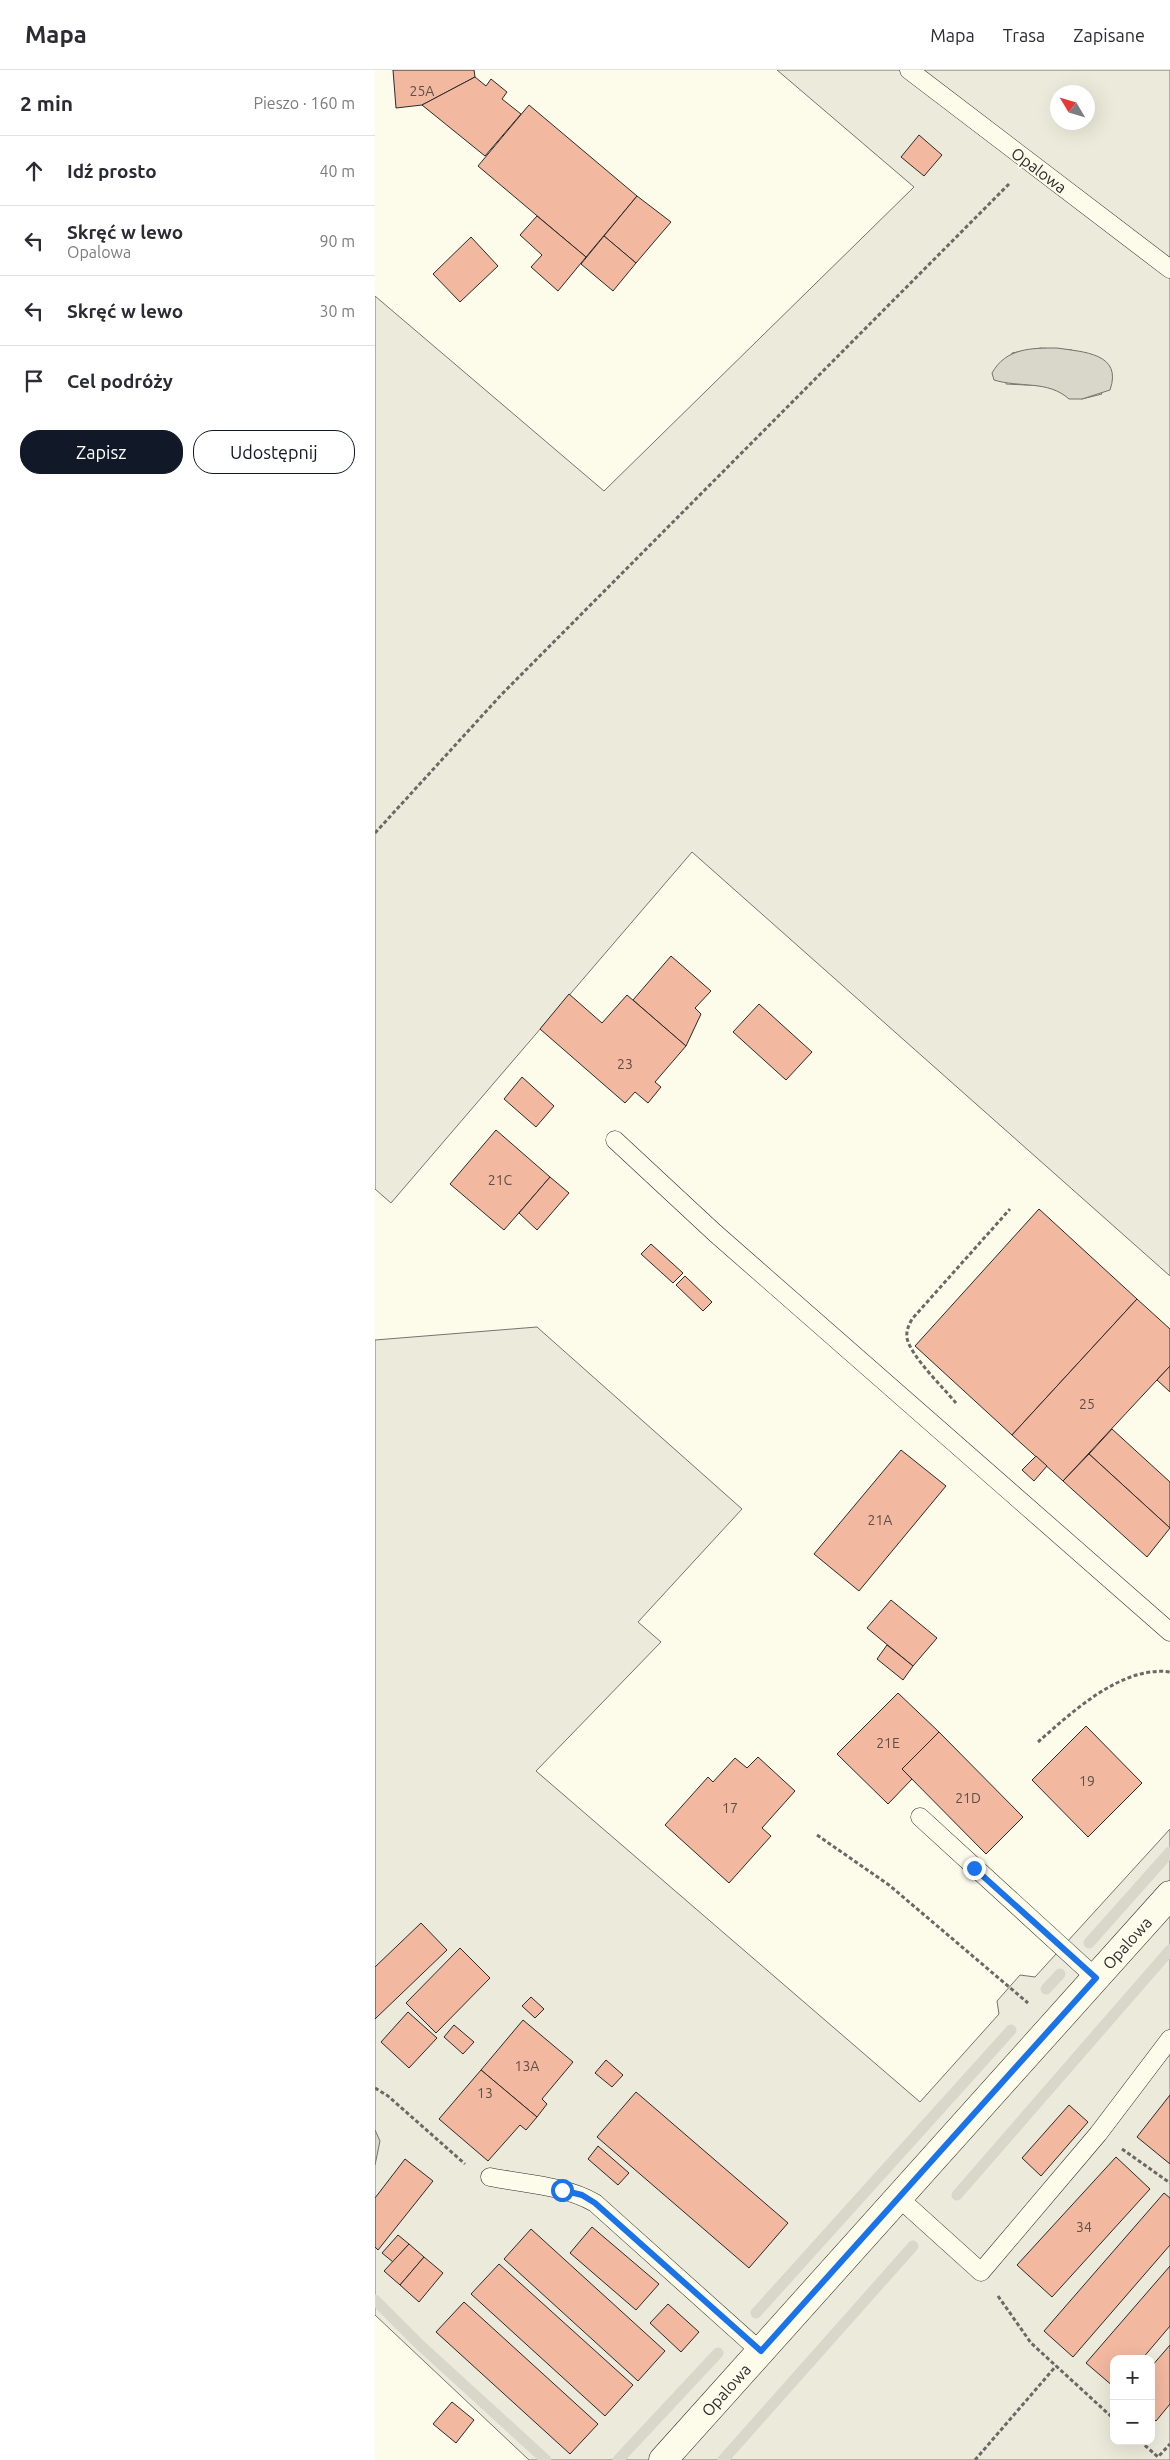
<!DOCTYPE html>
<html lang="pl">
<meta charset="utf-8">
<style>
:root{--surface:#fff;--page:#f7f7f7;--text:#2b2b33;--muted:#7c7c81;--line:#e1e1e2;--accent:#111827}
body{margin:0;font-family:Ubuntu,sans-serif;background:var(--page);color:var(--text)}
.controls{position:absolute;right:15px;bottom:15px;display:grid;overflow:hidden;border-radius:10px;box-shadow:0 5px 20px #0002}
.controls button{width:45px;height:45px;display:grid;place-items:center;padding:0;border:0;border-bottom:1px solid var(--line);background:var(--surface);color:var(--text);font:25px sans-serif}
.compass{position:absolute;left:675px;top:15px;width:45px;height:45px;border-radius:50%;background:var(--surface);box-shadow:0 5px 20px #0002;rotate:308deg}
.stop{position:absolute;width:15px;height:15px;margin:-11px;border:4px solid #1a73e8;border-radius:50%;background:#fff}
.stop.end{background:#1a73e8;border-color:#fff;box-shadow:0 1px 5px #0008}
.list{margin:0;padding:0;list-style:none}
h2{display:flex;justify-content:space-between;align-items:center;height:65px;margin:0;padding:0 20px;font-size:21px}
h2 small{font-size:16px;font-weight:400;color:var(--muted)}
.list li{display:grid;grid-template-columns:32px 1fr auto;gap:15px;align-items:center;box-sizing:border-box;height:70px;padding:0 20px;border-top:1px solid var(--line)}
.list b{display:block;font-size:19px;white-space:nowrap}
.list p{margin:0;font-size:16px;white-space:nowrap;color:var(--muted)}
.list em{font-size:16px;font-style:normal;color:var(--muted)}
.actions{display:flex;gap:10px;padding:15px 20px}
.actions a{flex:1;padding:11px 0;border:1px solid var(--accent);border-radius:20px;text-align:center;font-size:18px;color:var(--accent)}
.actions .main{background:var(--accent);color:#fff}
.icon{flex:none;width:28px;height:28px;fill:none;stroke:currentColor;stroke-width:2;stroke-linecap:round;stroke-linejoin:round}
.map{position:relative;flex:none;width:795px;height:2390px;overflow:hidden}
header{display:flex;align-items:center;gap:30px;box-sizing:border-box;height:70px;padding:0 25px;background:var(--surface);border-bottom:1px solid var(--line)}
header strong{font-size:24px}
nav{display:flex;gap:28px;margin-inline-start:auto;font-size:18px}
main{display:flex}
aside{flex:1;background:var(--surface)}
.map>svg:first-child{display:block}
.green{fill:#ecebdb;stroke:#74746e;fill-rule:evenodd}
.water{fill:#d8d7c9;stroke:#74746e}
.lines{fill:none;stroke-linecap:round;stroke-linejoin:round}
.stream{stroke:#d8d7c9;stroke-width:11}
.building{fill:#f2b8a0;stroke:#2b2b2b}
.lane-casing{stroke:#2b2b2b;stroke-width:19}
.street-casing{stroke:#2b2b2b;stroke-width:29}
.path{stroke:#6a6964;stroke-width:3;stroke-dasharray:4 2.5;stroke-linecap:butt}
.lane{stroke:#fdfbea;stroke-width:18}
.street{stroke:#fdfbea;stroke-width:28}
.route{stroke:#1a73e8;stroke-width:6}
.labels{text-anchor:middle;stroke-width:4;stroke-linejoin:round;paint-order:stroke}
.number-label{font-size:14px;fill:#5d4e48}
.street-label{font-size:16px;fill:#2b2b2b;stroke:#fdfbea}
</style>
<header>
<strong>Mapa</strong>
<nav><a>Mapa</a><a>Trasa</a><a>Zapisane</a></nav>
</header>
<main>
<aside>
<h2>2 min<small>Pieszo · 160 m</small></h2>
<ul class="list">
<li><svg class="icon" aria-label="ahead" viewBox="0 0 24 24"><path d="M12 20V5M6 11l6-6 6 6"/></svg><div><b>Idź prosto</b></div><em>40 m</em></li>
<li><svg class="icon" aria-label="left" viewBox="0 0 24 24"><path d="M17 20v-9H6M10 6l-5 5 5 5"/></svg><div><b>Skręć w lewo</b><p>Opalowa</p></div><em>90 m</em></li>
<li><svg class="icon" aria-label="left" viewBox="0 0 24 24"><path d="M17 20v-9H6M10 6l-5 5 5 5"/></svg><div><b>Skręć w lewo</b></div><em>30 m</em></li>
<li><svg class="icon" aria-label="arrive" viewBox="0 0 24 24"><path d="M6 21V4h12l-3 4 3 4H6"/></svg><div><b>Cel podróży</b></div></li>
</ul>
<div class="actions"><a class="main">Zapisz</a><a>Udostępnij</a></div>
</aside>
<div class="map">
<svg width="795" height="2390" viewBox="0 0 795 2390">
<rect width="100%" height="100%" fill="#fdfbea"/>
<!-- green -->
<g class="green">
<path d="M402 0H795V1206L317 782 16 1133 0 1119V226L229 421 539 117ZM682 22H712V52H682ZM666 278 697 280 727 324 707 329 671 316 631 314 637 283Z"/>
<path d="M162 1257 367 1439 263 1552 286 1572 161 1701 545 2032 624 1944 622 1931 645 1905 660 1907 795 1759V2390H154L0 2245V1270ZM739 2289H776V2371H739Z"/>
</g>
<!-- water -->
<g class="water">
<path d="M682 278C708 282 748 283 735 320L707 329H694C673 310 645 318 619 310L617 303C631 278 656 278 682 278Z"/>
<path d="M0 2060 5 2071 0 2095Z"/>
</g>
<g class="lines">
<!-- stream -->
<g class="stream">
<path d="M714 1873 795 1782"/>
<path d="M671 1919 685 1904"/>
<path d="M582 2125 795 1880"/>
<path d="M0 2230 44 2274 171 2390"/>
<path d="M381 2243 636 1960"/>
<path d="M243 2390 343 2283"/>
<path d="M348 2390 538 2176"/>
</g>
</g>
<!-- building -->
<g class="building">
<path d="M18 0H99L100 7 47 35 21 38Z"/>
<path d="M100 7 111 16 116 9 132 22 127 29 146 44 110 86 47 35Z"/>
<path d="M154 35 262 126 211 187 103 96Z"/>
<path d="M544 65 567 85 549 106 526 87Z"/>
<path d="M262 126 296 152 261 193 229 166Z"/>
<path d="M162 146 211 187 183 221 156 197 167 185 145 165Z"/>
<path d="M229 166 261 193 238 221 206 194Z"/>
<path d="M96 167 123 196 85 232 58 204Z"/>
<path d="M296 886 336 921 320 938 326 944 311 976 258 930Z"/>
<path d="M194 924 227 953 252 925 311 976 280 1012 286 1017 273 1033 260 1022 250 1033 165 959Z"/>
<path d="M384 934 437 982 411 1010 358 962Z"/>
<path d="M147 1007 179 1036 161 1057 129 1029Z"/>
<path d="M121 1060 175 1107 129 1160 75 1114Z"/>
<path d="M175 1107 194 1123 162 1160 144 1143Z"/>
<path d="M664 1139 762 1229 637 1365 540 1276Z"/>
<path d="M276 1174 308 1203 298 1213 266 1184Z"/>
<path d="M310 1206 337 1232 328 1241 301 1215Z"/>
<path d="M762 1229 795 1259V1296L688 1411 637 1365Z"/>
<path d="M795 1296V1322L782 1310Z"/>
<path d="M737 1359 795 1412V1458L714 1384Z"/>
<path d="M526 1380 571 1416 484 1521 439 1484Z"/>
<path d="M714 1384 795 1458 772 1487 688 1411Z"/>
<path d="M661 1386 672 1396 659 1411 647 1400Z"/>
<path d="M516 1530 562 1568 538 1596 492 1558Z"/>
<path d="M512 1575 538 1596 528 1610 502 1589Z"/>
<path d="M523 1623 564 1662 527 1699 537 1709 513 1734 462 1684Z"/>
<path d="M711 1656 767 1713 713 1767 657 1710Z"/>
<path d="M564 1662 648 1747 611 1784 527 1699Z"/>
<path d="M383 1687 420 1721 387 1758 396 1766 354 1813 290 1755 333 1707 338 1712 360 1688 372 1698Z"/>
<path d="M46 1853 72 1880 0 1949V1897Z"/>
<path d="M85 1878 115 1908 61 1963 31 1933Z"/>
<path d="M156 1927 169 1939 160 1948 147 1936Z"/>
<path d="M33 1942 62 1968 34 1998 6 1972Z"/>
<path d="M148 1950 198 1992 167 2029 172 2034 162 2047 106 2000Z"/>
<path d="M79 1955 99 1972 88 1984 69 1967Z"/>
<path d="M231 1990 248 2005 237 2017 220 2003Z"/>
<path d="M106 2000 162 2047 151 2060 145 2055 113 2091 64 2049Z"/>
<path d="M261 2022 413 2153 374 2198 222 2067Z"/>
<path d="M795 2025V2094L762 2067Z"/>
<path d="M694 2035 713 2052 666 2106 647 2088Z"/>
<path d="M223 2076 254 2103 243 2115 213 2089Z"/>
<path d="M741 2087 775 2119 677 2227 642 2195Z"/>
<path d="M30 2089 58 2111 3 2180 0 2177V2128Z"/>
<path d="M789 2123 795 2128V2175L698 2287 669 2261Z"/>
<path d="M217 2157 284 2214 261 2240 195 2183Z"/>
<path d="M156 2159 290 2281 263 2311 129 2189Z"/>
<path d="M23 2165 34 2174 18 2192 7 2183Z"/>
<path d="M34 2174 49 2187 25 2215 9 2201Z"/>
<path d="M49 2187 68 2203 44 2232 25 2215Z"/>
<path d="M124 2194 258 2315 230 2346 96 2224Z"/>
<path d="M795 2196V2256L767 2289H739V2317L711 2293Z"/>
<path d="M89 2232 223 2354 195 2384 61 2262Z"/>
<path d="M293 2234 324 2262 306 2282 275 2253Z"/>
<path d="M795 2275V2334L781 2351 776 2347V2297Z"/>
<path d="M77 2332 99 2350 81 2373 58 2354Z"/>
</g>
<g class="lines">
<defs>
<g id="lane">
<path d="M534 0 795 199"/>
<path d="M240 1070 340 1163 795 1562"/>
<path d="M545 1747 721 1908"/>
<path d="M115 2107C149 2114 189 2115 220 2133L385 2281"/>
<path d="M524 2128 606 2202 723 2064 795 1969"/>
</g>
<path id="street" d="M288 2390 795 1825"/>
</defs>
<!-- lane casing -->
<use href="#lane" class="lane-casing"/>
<!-- street casing -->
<use href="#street" class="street-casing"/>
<!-- path -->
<g class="path">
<path d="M0 763 126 625 634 114"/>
<path d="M581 1333C568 1317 536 1287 532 1268 531 1260 534 1255 537 1249L635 1139"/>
<path d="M663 1672C696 1643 747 1595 795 1602"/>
<path d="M442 1765 514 1815 653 1933"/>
<path d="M0 2018 13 2026 90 2094"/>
<path d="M747 2079 795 2113"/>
<path d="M623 2226 656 2273 739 2349"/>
<path d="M765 2371 783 2387 795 2374"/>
<path d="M600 2390 681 2296"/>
</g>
<!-- lane -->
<use href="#lane" class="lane"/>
<!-- street -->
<use href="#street" class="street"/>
</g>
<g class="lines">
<!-- route -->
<path class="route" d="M187 2120 207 2125 220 2133 386 2281 721 1908 599 1798"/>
</g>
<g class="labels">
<!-- number labels -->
<g class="number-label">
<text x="47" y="26">25A</text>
<text x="250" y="999">23</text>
<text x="125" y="1115">21C</text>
<text x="712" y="1339">25</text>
<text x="505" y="1455">21A</text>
<text x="513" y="1678">21E</text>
<text x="712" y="1716">19</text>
<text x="593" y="1733">21D</text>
<text x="355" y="1743">17</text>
<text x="152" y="2001">13A</text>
<text x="110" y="2028">13</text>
<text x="709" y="2162">34</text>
</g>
<!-- street labels -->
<g class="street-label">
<text transform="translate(664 100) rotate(37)" y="6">Opalowa</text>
<text transform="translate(752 1873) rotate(-48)" y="6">Opalowa</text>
<text transform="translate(351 2320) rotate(-48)" y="6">Opalowa</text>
</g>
</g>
</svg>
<div class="controls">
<button>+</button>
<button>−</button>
</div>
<svg class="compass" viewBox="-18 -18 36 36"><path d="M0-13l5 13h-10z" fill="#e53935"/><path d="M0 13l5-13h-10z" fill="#7c7c81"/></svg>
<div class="stop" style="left:187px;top:2120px"></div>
<div class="stop end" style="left:599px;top:1798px"></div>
</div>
</main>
